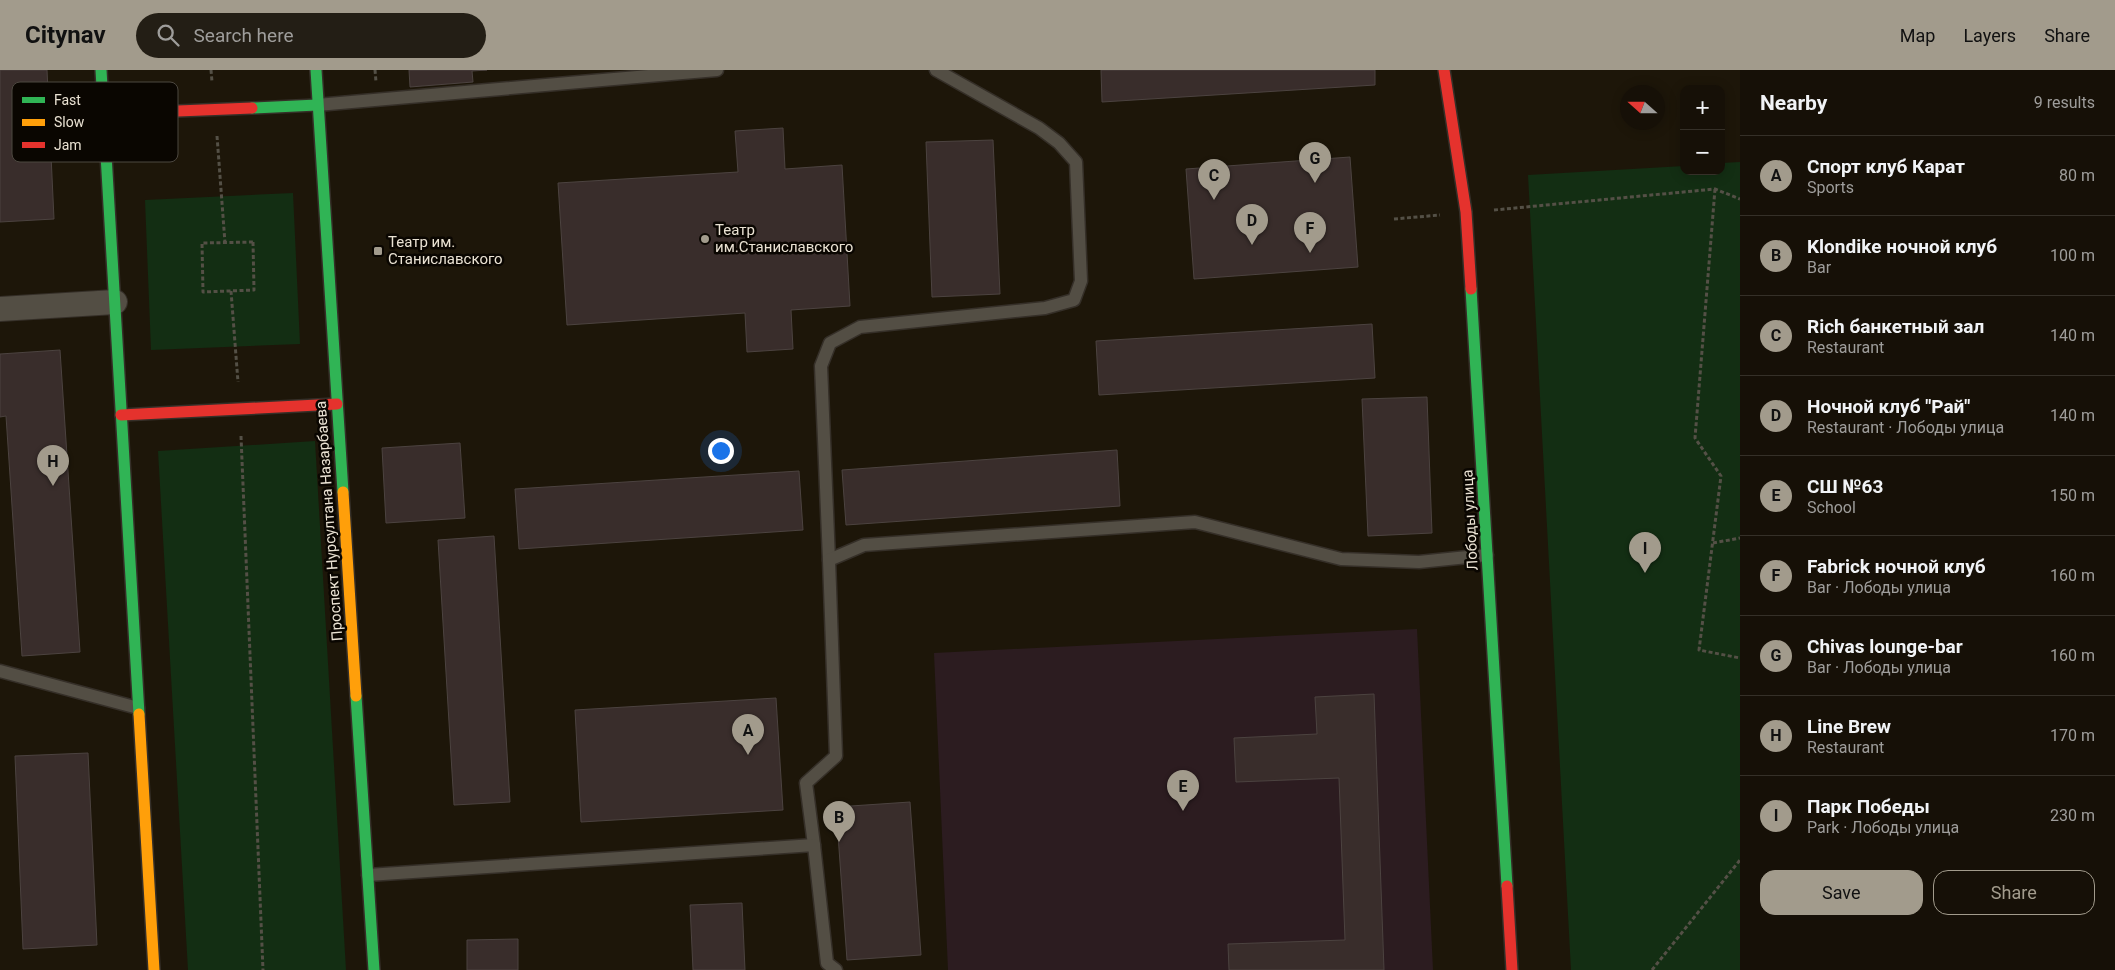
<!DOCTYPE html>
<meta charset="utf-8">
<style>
:root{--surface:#161007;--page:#231e15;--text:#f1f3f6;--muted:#9e9d9b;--line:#353028;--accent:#a29b8c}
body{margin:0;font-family:Roboto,sans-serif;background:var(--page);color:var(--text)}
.controls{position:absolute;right:15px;top:15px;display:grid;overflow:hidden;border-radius:10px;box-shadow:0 2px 12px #0003}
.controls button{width:45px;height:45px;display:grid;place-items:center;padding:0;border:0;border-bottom:1px solid var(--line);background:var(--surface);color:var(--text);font:25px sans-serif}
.compass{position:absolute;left:1620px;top:15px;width:45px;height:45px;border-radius:50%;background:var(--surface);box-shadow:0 2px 12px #0003;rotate:291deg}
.you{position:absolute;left:720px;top:380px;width:18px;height:18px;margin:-12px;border:4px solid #fff;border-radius:50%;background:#1a73e8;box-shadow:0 0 0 8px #1a73e833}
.badge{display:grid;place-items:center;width:32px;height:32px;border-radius:50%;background:var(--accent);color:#111;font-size:16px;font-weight:700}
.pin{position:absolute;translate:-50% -41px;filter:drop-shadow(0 1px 2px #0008)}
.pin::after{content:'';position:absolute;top:26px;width:18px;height:15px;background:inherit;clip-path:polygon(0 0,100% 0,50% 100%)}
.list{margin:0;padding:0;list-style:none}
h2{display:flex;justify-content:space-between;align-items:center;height:65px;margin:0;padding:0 20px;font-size:21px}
h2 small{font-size:16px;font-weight:400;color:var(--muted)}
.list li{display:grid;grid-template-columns:32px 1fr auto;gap:15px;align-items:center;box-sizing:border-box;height:80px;padding:0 20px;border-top:1px solid var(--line)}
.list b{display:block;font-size:19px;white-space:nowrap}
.list p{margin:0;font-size:16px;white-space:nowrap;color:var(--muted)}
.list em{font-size:16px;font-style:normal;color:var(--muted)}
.actions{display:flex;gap:10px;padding:15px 20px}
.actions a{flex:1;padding:11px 0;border:1px solid var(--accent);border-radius:15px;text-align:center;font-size:18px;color:var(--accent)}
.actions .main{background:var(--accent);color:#111}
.icon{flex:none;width:28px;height:28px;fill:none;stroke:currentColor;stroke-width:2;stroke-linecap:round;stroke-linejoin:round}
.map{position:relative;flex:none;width:1740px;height:900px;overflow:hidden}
header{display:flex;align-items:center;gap:30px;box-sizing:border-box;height:70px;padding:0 25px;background:var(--accent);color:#111}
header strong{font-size:24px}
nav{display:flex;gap:28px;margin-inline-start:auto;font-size:18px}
.search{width:350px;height:45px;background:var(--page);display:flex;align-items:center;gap:12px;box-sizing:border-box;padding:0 18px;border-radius:28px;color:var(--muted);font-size:19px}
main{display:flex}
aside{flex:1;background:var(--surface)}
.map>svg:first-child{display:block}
.education{fill:#2c1c20}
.green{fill:#132e13}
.building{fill:#392d2b;stroke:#4c4340}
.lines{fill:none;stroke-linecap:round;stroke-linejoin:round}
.lane-casing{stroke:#352f28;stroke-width:15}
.street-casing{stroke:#352f28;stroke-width:26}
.fast-casing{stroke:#352f28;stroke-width:14}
.slow-casing{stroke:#352f28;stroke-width:14}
.jam-casing{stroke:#352f28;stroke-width:14}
.path{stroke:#545046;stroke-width:3;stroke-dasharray:4 2.5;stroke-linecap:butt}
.lane{stroke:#534e44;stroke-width:12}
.street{stroke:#534e44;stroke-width:24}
.fast{stroke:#30b455;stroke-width:11}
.slow{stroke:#ff9f0a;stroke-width:11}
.jam{stroke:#e5322d;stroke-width:11}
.poi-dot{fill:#a29b8c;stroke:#0a0601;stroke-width:2}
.labels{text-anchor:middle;stroke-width:5;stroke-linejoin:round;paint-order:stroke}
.poi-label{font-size:15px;fill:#eae2d3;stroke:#0a0601;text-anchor:start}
.street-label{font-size:15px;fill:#eae2d3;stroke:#0a0601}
.key{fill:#0a0601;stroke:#4d4840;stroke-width:1}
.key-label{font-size:14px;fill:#eae2d3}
</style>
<header>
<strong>Citynav</strong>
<div class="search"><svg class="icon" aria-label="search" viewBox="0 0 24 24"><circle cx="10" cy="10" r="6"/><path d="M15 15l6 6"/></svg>Search here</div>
<nav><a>Map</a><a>Layers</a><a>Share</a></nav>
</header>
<main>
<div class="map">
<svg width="1740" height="900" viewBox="0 0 1740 900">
<rect width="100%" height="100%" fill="#1d1609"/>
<!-- education -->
<path class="education" d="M1417 559 1433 900H948L934 583Z"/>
<!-- green -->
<g class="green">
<path d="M1740 92V900H1571L1528 105 1684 96V101H1721V93Z"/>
<path d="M293 123 300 274 151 280 145 130Z"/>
<path d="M315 371 346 900H188L158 381Z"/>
</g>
<!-- building -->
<g class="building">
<path d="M0 0H47L54 149 0 152Z"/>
<path d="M409 0H487L472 1 473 12 410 17Z"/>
<path d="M1101 0H1375V15L1102 32Z"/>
<path d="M783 58 785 99 842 95 850 236 791 240 793 279 747 282 745 243 567 255 558 113 738 102 735 61Z"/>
<path d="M993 70 1000 224 932 227 926 72Z"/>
<path d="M1350 87 1358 197 1194 209 1186 99Z"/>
<path d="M1372 254 1375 308 1099 325 1096 271Z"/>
<path d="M60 280 80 582 22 586 6 346 0 347V284Z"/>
<path d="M1427 327 1432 463 1368 466 1362 329Z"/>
<path d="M460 373 465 448 386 453 382 378Z"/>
<path d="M1117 380 1120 436 846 455 842 400Z"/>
<path d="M799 401 803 460 519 479 515 419Z"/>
<path d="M494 466 510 732 454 735 438 470Z"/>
<path d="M1374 624 1384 900H1229L1228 874 1345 870 1339 708 1236 712 1234 668 1317 664 1315 627Z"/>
<path d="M776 628 783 740 581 752 575 640Z"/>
<path d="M88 683 97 875 23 879 15 686Z"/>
<path d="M910 732 921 885 847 890 836 737Z"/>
<path d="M742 833 745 900H693L690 835Z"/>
<path d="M518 869V900H467V870Z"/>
</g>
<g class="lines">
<defs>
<g id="lane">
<path d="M317 35 717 0"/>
<path d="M829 490 821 296 830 273 860 257 1045 238 1074 230 1081 211 1076 92 1059 73 1039 58 936 0"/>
<path d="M0 601 138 638"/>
<path d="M814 775 806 713 836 686 829 490 864 475 1195 452 1341 489 1419 492 1487 485"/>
<path d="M368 805 814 775 827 893 836 900"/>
</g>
<path id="street" d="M0 239 115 232"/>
<g id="fast">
<path d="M101 0 139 644"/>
<path d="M316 0 343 422"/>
<path d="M252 38 317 35"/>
<path d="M1471 219 1507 816"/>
<path d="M356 626 374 900"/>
</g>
<g id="slow">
<path d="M343 422 356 626"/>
<path d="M139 644 154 900"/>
</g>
<g id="jam">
<path d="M1444 0 1466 142 1471 219"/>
<path d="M104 44 252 38"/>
<path d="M121 345 337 334"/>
<path d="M1507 816 1512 900"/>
</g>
</defs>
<!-- lane casing -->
<use href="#lane" class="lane-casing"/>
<!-- street casing -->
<use href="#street" class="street-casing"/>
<!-- fast casing -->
<use href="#fast" class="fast-casing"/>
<!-- slow casing -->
<use href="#slow" class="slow-casing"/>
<!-- jam casing -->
<use href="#jam" class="jam-casing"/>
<!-- path -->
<g class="path">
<path d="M211 0 212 12"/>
<path d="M375 0 376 12"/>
<path d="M217 66 225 173"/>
<path d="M1715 119 1695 368 1721 406 1699 580 1740 588"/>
<path d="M1494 140 1715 119 1740 129"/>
<path d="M1394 149 1440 145"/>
<path d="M253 172 254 220 203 222 202 173Z"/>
<path d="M231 221 238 312"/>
<path d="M241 366 263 900"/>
<path d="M1713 473 1740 468"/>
<path d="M1652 900 1740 790"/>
</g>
<!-- lane -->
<use href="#lane" class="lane"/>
<!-- street -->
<use href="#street" class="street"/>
<!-- fast -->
<use href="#fast" class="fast"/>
<!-- slow -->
<use href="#slow" class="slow"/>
<!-- jam -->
<use href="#jam" class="jam"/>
</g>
<!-- markers -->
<g class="poi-dot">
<circle cx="705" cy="169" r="5"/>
<rect x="373" y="176" width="10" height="10" rx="2.5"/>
</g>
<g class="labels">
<!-- poi labels -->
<g class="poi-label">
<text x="715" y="165">Театр<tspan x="715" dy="17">им.Станиславского</tspan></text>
<text x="388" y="177">Театр им.<tspan x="388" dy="17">Станиславского</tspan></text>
</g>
<!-- street labels -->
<g class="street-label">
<text transform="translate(1470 450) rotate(-93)" y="5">Лободы улица</text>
<text transform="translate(329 451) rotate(-94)" y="5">Проспект Нурсултана Назарбаева</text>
</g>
</g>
<!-- legend -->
<rect x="12" y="12" width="166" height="80" rx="8" class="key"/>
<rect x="22" y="27" width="23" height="6" fill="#30b455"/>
<rect x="22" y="49" width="23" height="7" fill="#ff9f0a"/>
<rect x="22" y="72" width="23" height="6" fill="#e5322d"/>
<g class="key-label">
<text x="54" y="35">Fast</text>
<text x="54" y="57">Slow</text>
<text x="54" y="80">Jam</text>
</g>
</svg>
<div class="controls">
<button>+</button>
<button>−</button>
</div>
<svg class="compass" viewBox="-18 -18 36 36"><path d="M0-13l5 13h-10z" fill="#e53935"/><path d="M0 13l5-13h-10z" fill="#9e9d9b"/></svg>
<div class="you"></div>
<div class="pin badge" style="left:748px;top:685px">A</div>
<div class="pin badge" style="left:839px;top:772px">B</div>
<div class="pin badge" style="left:1214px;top:130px">C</div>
<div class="pin badge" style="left:1252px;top:175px">D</div>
<div class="pin badge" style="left:1183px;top:741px">E</div>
<div class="pin badge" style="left:1310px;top:183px">F</div>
<div class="pin badge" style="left:1315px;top:113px">G</div>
<div class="pin badge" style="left:53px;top:416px">H</div>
<div class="pin badge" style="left:1645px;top:503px">I</div>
</div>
<aside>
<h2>Nearby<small>9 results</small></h2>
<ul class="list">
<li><span class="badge">A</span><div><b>Спорт клуб Карат</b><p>Sports</p></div><em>80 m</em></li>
<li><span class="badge">B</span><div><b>Klondike ночной клуб</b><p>Bar</p></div><em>100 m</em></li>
<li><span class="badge">C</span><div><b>Rich банкетный зал</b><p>Restaurant</p></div><em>140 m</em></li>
<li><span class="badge">D</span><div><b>Ночной клуб &quot;Рай&quot;</b><p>Restaurant · Лободы улица</p></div><em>140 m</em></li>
<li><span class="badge">E</span><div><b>СШ №63</b><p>School</p></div><em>150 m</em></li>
<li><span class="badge">F</span><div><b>Fabrick ночной клуб</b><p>Bar · Лободы улица</p></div><em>160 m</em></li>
<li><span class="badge">G</span><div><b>Chivas lounge-bar</b><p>Bar · Лободы улица</p></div><em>160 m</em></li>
<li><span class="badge">H</span><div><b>Line Brew</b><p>Restaurant</p></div><em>170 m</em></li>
<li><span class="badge">I</span><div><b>Парк Победы</b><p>Park · Лободы улица</p></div><em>230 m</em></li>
</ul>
<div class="actions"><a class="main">Save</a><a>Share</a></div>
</aside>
</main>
